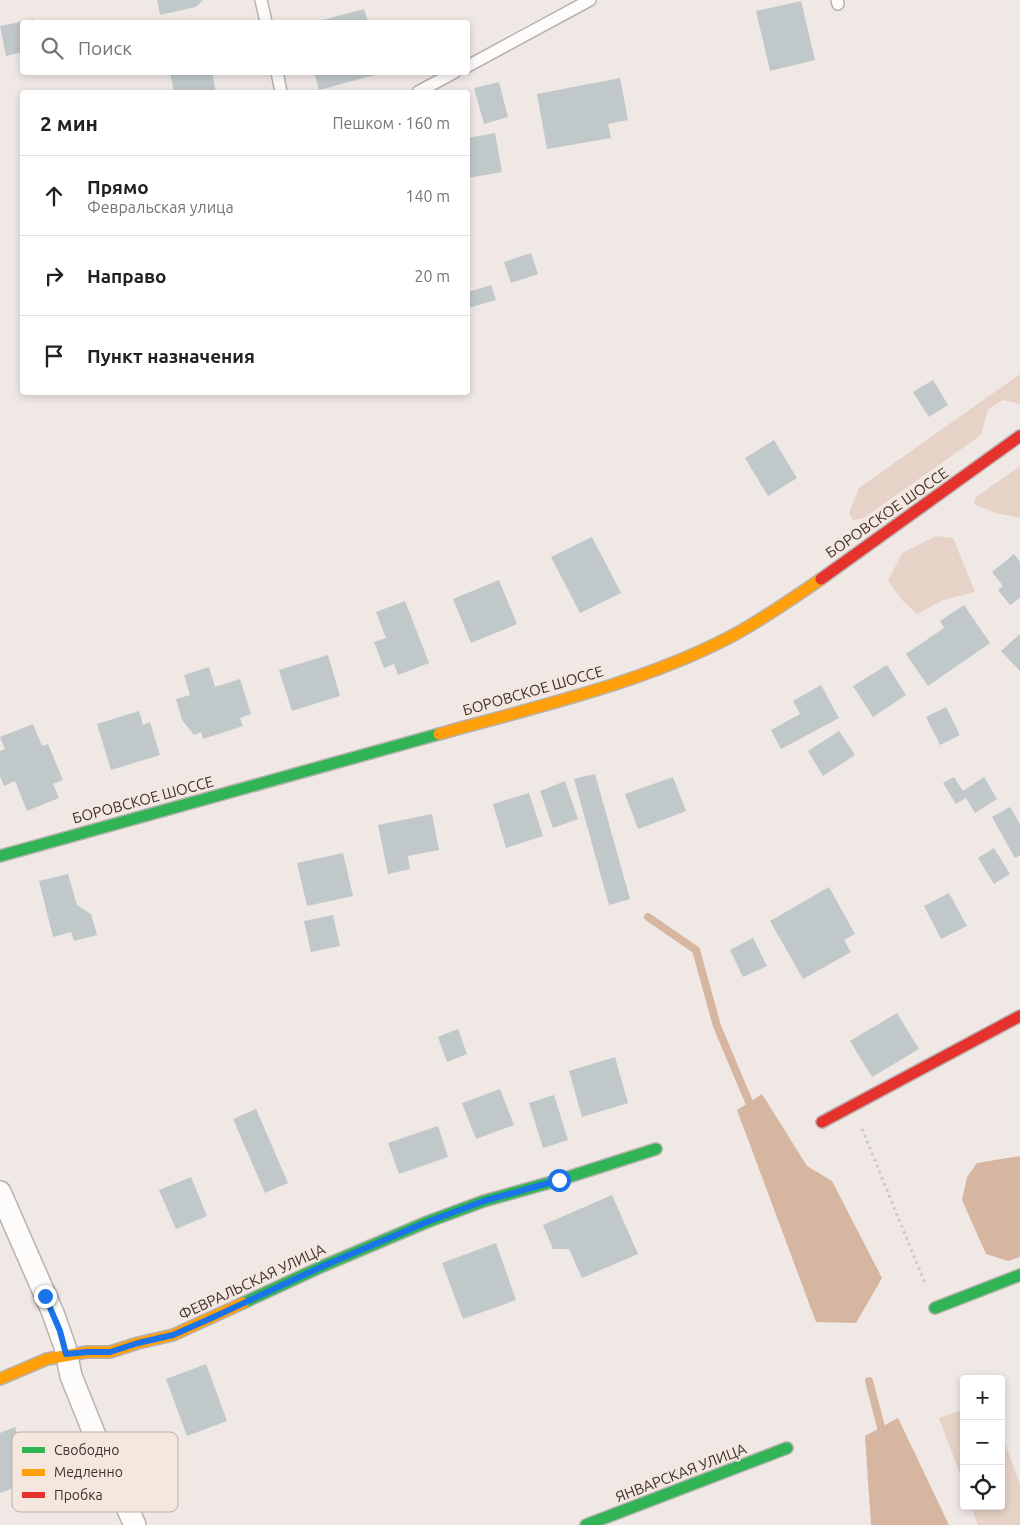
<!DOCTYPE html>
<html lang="ru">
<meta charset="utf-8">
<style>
:root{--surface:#fff;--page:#f6f6f6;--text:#202124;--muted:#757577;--line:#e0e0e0}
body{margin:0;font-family:Ubuntu,sans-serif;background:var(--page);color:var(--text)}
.controls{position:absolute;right:15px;bottom:15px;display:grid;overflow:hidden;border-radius:5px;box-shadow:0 2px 8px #0003}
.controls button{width:45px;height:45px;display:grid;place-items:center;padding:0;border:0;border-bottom:1px solid var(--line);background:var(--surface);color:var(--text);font:25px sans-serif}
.stop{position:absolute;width:15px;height:15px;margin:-11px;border:4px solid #1a73e8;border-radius:50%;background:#fff}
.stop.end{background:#1a73e8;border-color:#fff;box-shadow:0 1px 5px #0008}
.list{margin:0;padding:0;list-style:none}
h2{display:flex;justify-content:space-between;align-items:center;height:65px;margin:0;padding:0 20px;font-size:21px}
h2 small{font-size:16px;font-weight:400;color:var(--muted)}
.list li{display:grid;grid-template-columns:32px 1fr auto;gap:15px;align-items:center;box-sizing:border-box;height:80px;padding:0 20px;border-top:1px solid var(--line)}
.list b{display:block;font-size:19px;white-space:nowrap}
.list p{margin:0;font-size:16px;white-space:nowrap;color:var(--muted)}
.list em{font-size:16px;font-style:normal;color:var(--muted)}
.icon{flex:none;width:28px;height:28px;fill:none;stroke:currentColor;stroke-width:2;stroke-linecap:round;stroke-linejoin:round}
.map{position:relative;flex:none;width:1020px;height:1525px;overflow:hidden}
.search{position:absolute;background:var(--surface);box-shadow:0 2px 8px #0003;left:20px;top:20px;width:450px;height:55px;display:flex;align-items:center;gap:12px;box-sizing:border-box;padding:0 18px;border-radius:5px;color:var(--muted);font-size:19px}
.panel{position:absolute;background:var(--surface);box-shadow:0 2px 8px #0003;left:20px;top:90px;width:450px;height:305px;border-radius:5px}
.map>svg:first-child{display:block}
.green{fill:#e6d2c6}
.water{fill:#d6b6a0}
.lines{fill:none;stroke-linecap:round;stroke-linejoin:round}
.stream{stroke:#d6b6a0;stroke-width:8}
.building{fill:#c0c8ca}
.lane-casing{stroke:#b8b2af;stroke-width:14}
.street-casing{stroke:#b8b2af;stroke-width:24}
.fast-casing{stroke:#b8b2af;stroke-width:14}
.slow-casing{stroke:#b8b2af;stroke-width:14}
.jam-casing{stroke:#b8b2af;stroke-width:14}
.path{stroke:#cbc9c7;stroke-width:3;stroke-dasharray:2.5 4;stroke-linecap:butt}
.lane{stroke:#fdfcfb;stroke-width:11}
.street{stroke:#fdfcfb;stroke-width:21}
.fast{stroke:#30b455;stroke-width:11}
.slow{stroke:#ff9f0a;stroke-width:11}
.jam{stroke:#e5322d;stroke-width:11}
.route{stroke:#1a73e8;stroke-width:6}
.labels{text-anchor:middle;stroke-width:4;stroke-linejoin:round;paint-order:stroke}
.street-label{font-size:15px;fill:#38332f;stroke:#f6e7de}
.key{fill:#f6e7de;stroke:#bdb1aa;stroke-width:1}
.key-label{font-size:14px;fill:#38332f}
</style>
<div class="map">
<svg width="1020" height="1525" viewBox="0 0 1020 1525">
<rect width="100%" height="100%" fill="#f0e8e4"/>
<!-- green -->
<g class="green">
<path d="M1020 374V404L1003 400 988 409 981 435 864 518 853 520 849 513 859 488Z"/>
<path d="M1020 466V518L995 513 974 504 976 497Z"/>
<path d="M936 536 953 538 975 592 943 600 917 614 903 601 888 581 902 553Z"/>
<path d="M964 1409V1485L939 1418Z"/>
<path d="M1001 1433 1020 1484V1525H978L971 1506H1001Z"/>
</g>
<!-- water -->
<g class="water">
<path d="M762 1094 807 1166 832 1181 882 1278 856 1323 816 1322 737 1110Z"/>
<path d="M1020 1156V1257L1008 1261 986 1254 962 1200 967 1177 977 1163Z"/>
<path d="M898 1418 949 1525H871L865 1436Z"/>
</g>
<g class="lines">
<!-- stream -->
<g class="stream">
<path d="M648 917 696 950 717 1026 749 1102"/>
<path d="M869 1381 881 1427"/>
</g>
</g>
<!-- building -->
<g class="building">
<path d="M157 0H203L196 7 160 15Z"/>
<path d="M801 1 815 60 770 71 756 11Z"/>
<path d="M364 9 368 22H324L323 20Z"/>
<path d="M34 19V22H22V52L6 56 0 26Z"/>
<path d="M170 72H212L216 92H174Z"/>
<path d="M314 72H382V73L319 90Z"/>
<path d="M620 78 628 120 608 124 611 138 547 149 537 94Z"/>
<path d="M499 82 508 117 484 124 474 88Z"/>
<path d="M495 133 502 172 468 178V138Z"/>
<path d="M531 253 538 274 511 283 504 262Z"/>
<path d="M491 285 496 300 468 308V292Z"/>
<path d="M933 380 948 405 929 417 913 392Z"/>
<path d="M774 440 797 478 768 496 745 458Z"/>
<path d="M592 537 621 593 580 613 551 557Z"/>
<path d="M1014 554 1020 562V598L1010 605 998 590 1003 586 992 572Z"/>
<path d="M499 580 517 624 471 643 453 599Z"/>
<path d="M405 601 429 663 398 675 394 664 384 668 374 642 386 638 376 612Z"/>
<path d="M964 605 990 643 928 686 906 654 944 628 940 621Z"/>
<path d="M1020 634V671L1001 651Z"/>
<path d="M328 655 340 696 292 711 279 670Z"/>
<path d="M887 665 906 695 873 717 853 686Z"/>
<path d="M209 667 215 687 240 679 251 714 240 718 243 726 203 739 201 732 194 735 182 720 176 699 190 695 184 675Z"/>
<path d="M821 685 839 718 781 749 771 730 800 714 793 701Z"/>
<path d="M946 707 960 735 940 745 926 717Z"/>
<path d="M139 711 143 725 150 722 160 755 111 770 97 724Z"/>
<path d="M33 724 42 746 48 744 63 780 53 784 59 798 27 811 15 781 4 786 0 776V751L5 749 0 737Z"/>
<path d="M839 731 855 755 823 776 808 751Z"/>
<path d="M595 774 630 899 609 905 574 779Z"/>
<path d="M673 777 686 811 638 829 625 794Z"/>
<path d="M954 777 963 791 984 777 997 799 975 813 966 798 956 804 943 783Z"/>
<path d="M565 781 578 819 553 828 540 791Z"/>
<path d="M529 793 543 836 506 848 493 804Z"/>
<path d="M1010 807 1020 824V855L1015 858 992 817Z"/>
<path d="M432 814 439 850 408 856 410 869 388 874 378 825Z"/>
<path d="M994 848 1010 874 994 884 978 858Z"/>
<path d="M343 853 353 896 307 906 297 863Z"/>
<path d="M68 874 77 905 91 914 97 935 74 941 71 932 53 937 39 881Z"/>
<path d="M829 887 855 934 844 940 851 952 803 979 770 921Z"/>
<path d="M949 893 967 926 941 939 924 906Z"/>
<path d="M333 915 340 946 311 952 304 921Z"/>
<path d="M753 938 767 966 743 977 730 950Z"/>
<path d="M897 1013 919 1049 872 1077 850 1041Z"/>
<path d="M458 1029 467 1054 447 1062 438 1037Z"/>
<path d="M615 1057 628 1103 582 1117 569 1071Z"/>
<path d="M500 1089 514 1125 476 1139 462 1103Z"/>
<path d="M554 1095 568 1140 543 1148 529 1103Z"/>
<path d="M256 1109 288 1183 265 1193 233 1119Z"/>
<path d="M438 1126 448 1157 399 1174 388 1143Z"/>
<path d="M191 1177 207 1216 176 1229 159 1190Z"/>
<path d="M612 1195 638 1254 582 1278 569 1249H553L543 1225Z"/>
<path d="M496 1243 516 1300 463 1319 442 1263Z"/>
<path d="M206 1364 227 1421 187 1436 166 1379Z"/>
<path d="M15 1427 34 1481 0 1493V1433Z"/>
</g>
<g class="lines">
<defs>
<g id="lane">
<path d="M261 0 266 22"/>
<path d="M837 0 838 4"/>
<path d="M468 66 590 0"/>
<path d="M277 72 281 92"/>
<path d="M418 92 455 72"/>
</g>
<path id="street" d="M0 1192 53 1313 65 1347 71 1376 100 1448 135 1525"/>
<g id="fast">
<path d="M0 856 439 734"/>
<path d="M243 1303 323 1266 427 1222 484 1201 559 1180 656 1149"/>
<path d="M935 1308 1020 1275"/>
<path d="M586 1525 787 1448"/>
</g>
<g id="slow">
<path d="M439 734C535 707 639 684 728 638 759 622 792 599 821 579"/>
<path d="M0 1379 47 1359 87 1352H110L138 1343 173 1335 243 1303"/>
</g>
<g id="jam">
<path d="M821 579 1020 436"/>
<path d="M822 1122 1020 1016"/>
</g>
</defs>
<!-- lane casing -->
<use href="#lane" class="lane-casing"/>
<!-- street casing -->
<use href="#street" class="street-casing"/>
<!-- fast casing -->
<use href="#fast" class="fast-casing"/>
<!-- slow casing -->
<use href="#slow" class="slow-casing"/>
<!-- jam casing -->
<use href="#jam" class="jam-casing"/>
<!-- path -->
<path class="path" d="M862 1129 925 1283"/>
<!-- lane -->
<use href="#lane" class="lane"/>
<!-- street -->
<use href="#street" class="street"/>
<!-- fast -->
<use href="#fast" class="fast"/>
<!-- slow -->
<use href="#slow" class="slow"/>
<!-- jam -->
<use href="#jam" class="jam"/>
</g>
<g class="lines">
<!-- route -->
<path class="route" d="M45 1296 60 1331 66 1354 87 1352H110L138 1343 173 1335 216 1316 323 1266 427 1222 484 1201 559 1180"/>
</g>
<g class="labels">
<!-- street labels -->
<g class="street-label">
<text transform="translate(887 513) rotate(-35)" y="5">БОРОВСКОЕ ШОССЕ</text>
<text transform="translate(533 691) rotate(-16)" y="5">БОРОВСКОЕ ШОССЕ</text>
<text transform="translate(143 800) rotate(-15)" y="5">БОРОВСКОЕ ШОССЕ</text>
<text transform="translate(252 1282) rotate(-25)" y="5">ФЕВРАЛЬСКАЯ УЛИЦА</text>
<text transform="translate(681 1473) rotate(-21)" y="5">ЯНВАРСКАЯ УЛИЦА</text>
</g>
</g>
<!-- legend -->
<rect x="12" y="1432" width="166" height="80" rx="8" class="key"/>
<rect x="22" y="1447" width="23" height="6" fill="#30b455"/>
<rect x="22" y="1469" width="23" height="7" fill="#ff9f0a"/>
<rect x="22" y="1492" width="23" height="6" fill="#e5322d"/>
<g class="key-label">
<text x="54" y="1455">Свободно</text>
<text x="54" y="1477">Медленно</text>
<text x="54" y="1500">Пробка</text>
</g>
</svg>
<div class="controls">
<button>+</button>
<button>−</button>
<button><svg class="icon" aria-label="locate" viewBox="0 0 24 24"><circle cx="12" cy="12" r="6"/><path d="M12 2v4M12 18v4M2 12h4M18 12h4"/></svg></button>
</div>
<div class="stop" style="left:559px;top:1180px"></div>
<div class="stop end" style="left:45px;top:1296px"></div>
<div class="search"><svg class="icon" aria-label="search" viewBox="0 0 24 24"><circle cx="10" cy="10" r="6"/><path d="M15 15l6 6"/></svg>Поиск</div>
<section class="panel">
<h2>2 мин<small>Пешком · 160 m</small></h2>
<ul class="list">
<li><svg class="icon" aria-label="ahead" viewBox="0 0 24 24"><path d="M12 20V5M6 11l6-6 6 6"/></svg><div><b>Прямо</b><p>Февральская улица</p></div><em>140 m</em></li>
<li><svg class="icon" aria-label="right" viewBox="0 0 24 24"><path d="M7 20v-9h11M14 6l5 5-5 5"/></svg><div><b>Направо</b></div><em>20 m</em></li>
<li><svg class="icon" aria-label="arrive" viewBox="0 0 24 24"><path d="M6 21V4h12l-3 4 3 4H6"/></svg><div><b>Пункт назначения</b></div></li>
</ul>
</section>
</div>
